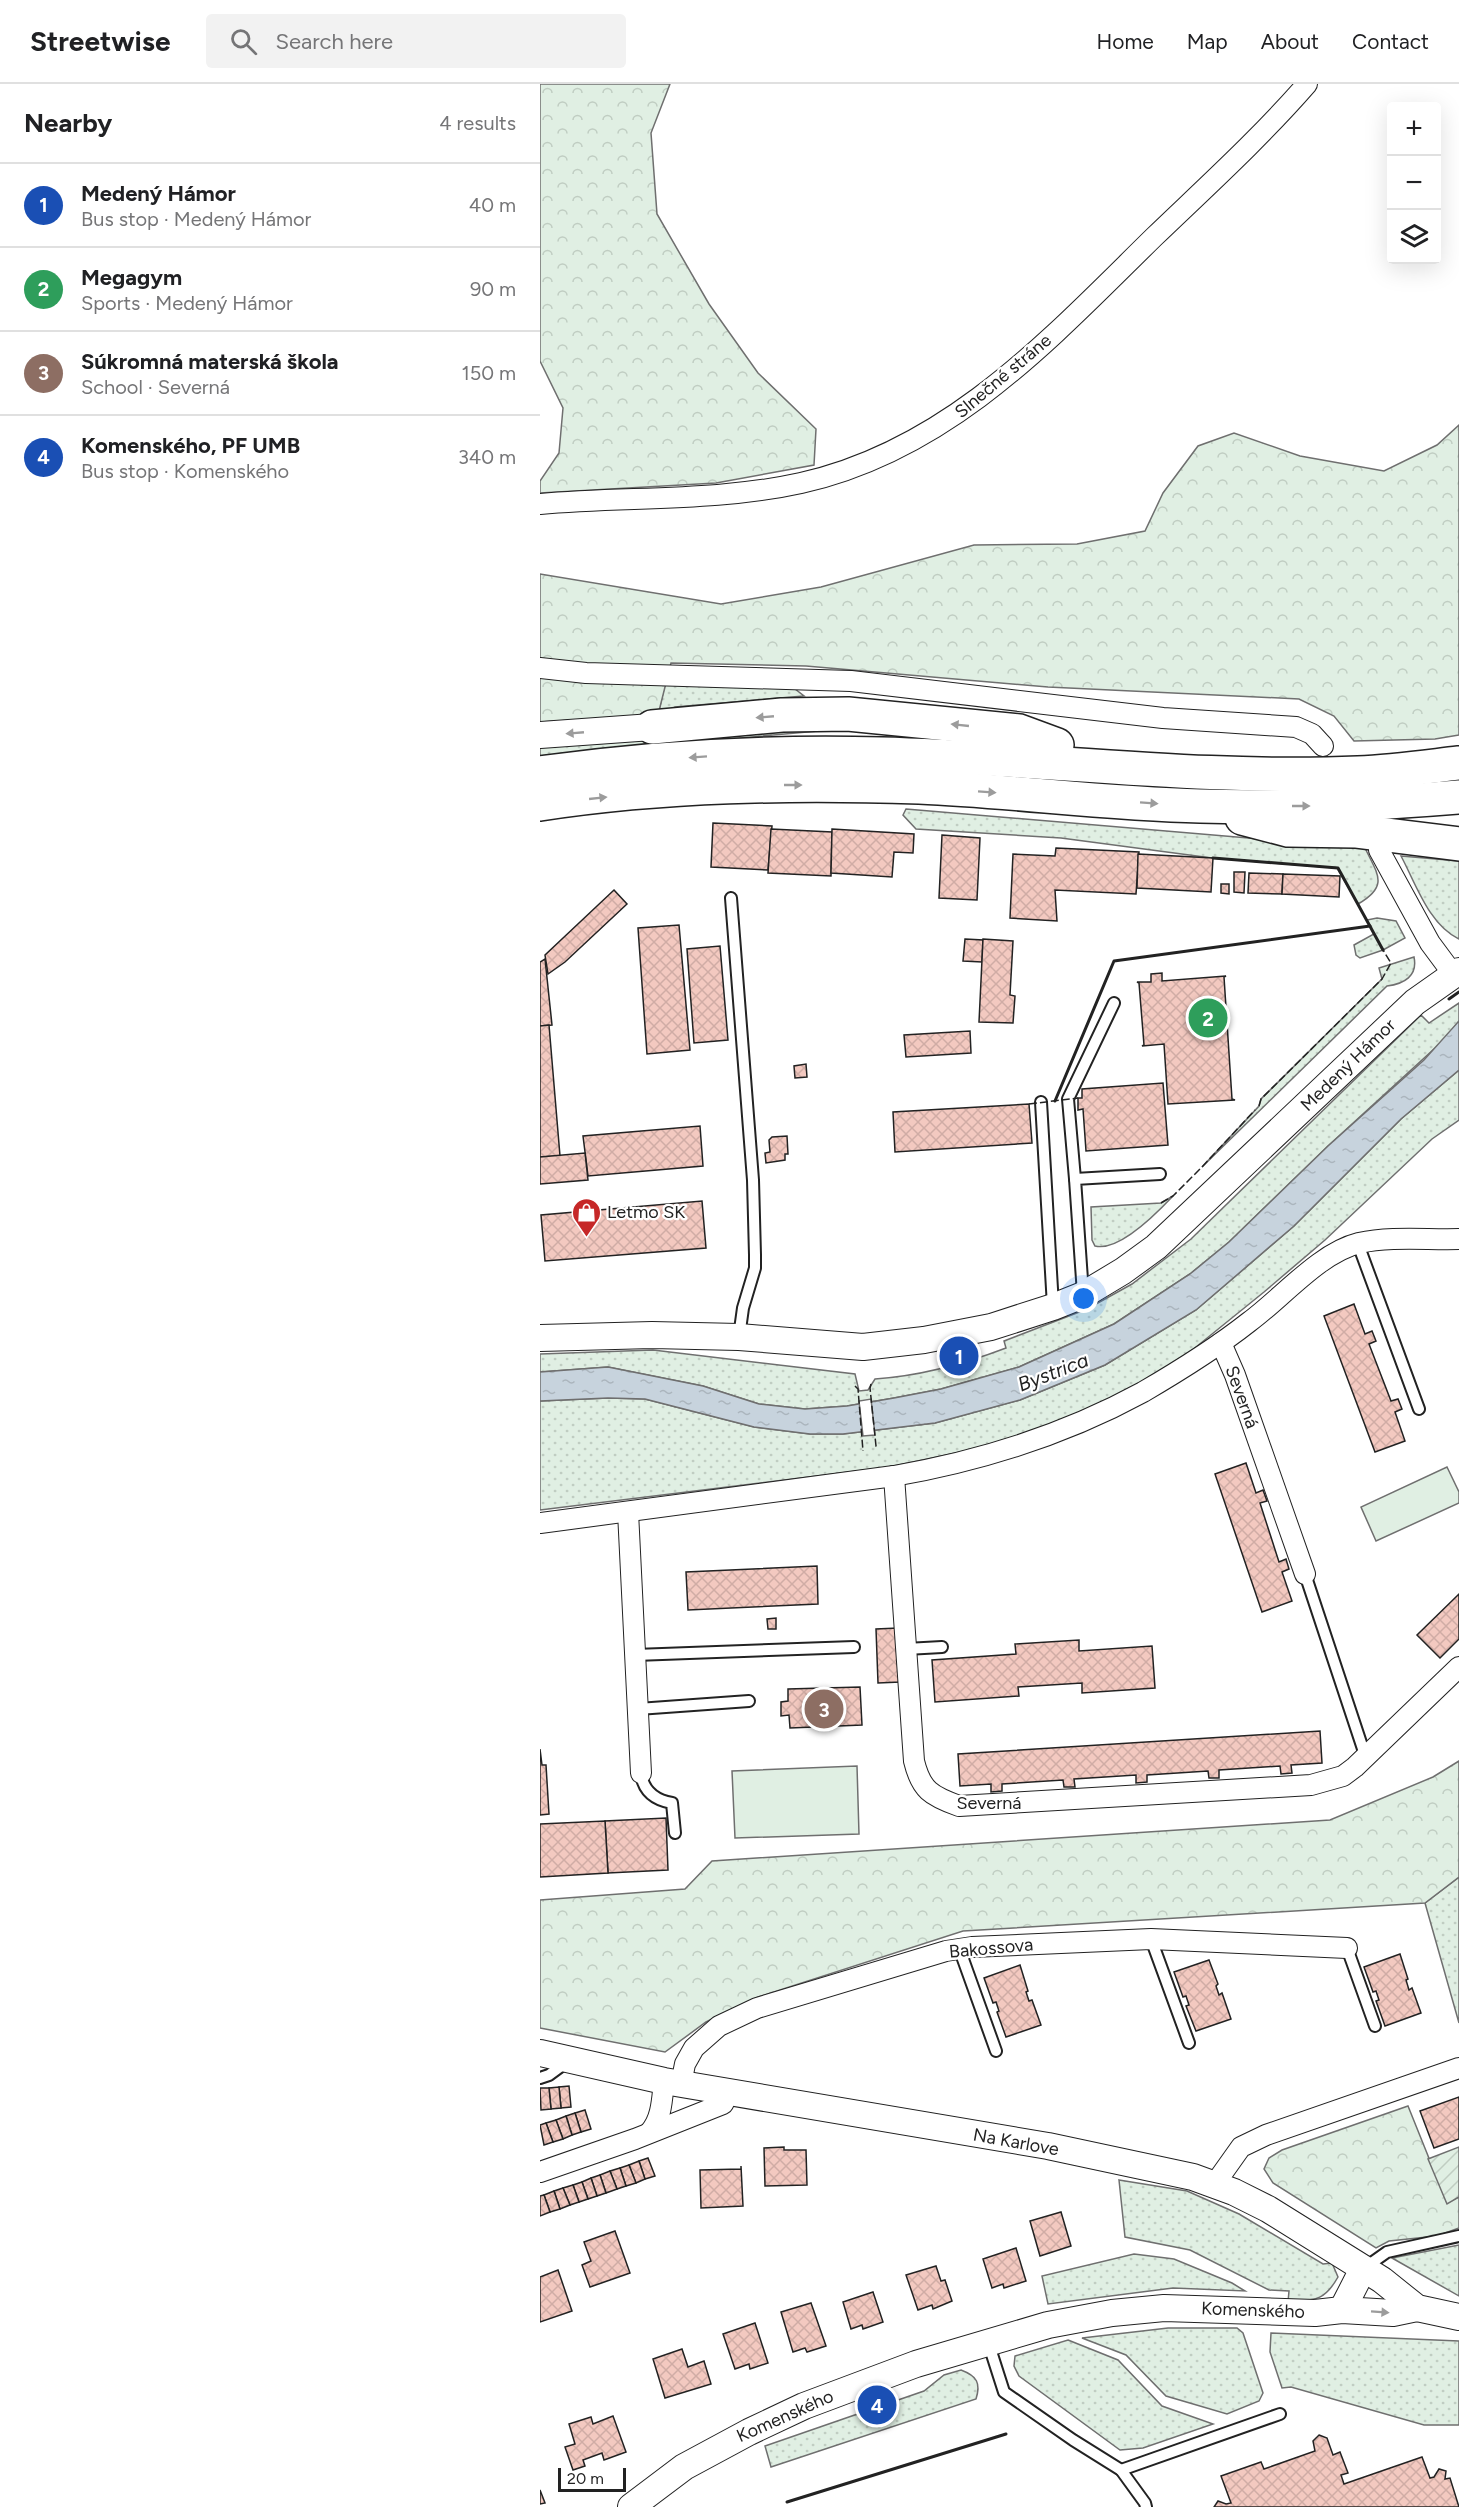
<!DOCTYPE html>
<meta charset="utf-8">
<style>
:root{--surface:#fff;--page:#f2f2f2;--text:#202124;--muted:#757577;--line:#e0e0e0;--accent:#0f766e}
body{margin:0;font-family:Figtree,sans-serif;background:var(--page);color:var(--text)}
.controls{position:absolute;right:18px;top:18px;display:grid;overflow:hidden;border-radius:6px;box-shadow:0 6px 24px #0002}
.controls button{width:54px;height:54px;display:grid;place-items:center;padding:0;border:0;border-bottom:2px solid var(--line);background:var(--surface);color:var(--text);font:30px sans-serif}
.scale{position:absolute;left:18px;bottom:15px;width:68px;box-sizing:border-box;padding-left:6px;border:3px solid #222;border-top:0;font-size:16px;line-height:21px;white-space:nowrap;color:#222;-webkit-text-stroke:4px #fff;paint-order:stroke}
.you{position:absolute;left:544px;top:1215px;width:21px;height:21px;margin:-15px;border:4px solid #fff;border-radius:50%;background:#1a73e8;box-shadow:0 0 0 9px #1a73e833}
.badge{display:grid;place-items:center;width:39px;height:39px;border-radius:50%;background:var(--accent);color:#fff;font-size:20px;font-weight:700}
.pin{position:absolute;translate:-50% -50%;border:3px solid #fff;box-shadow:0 2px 6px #0006}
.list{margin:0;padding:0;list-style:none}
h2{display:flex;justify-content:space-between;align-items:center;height:78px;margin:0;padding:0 24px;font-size:26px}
h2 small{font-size:20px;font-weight:400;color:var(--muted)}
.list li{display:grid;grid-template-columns:39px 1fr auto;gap:18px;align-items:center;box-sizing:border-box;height:84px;padding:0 24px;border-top:2px solid var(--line)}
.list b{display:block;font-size:22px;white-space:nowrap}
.list p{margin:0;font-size:20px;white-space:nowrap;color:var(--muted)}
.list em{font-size:20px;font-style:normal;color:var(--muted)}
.icon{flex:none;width:33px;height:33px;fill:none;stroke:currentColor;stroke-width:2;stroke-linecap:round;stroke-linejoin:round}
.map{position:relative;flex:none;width:919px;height:2423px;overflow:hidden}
header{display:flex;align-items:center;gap:36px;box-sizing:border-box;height:84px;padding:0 30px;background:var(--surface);border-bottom:2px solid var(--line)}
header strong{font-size:28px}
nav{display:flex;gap:33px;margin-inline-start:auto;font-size:21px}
.search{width:420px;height:54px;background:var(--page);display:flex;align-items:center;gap:15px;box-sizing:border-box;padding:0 21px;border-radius:6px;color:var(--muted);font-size:22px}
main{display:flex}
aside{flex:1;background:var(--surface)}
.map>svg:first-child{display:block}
.grass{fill:url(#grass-dots);stroke:#6f6f6f;stroke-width:1.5}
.forest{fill:url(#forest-crowns);stroke:#6f6f6f;stroke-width:1.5}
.garden{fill:url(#garden-furrows);stroke:#6f6f6f;stroke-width:1.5}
.pitch{fill:#e0efe3;stroke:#6f6f6f;stroke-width:1.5}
.water{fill:url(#water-ripples);stroke:#6f6f6f;stroke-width:1.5}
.pier{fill:#fff;stroke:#6f6f6f;stroke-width:1.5}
.building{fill:url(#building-cross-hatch);stroke:#222;stroke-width:1.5}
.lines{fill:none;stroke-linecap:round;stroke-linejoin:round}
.service-casing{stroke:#222;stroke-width:14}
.minor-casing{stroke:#222;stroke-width:22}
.tertiary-casing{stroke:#222;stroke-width:28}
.motorway-casing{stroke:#222;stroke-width:36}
.service{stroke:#fff;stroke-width:10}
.minor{stroke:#fff;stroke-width:20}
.tertiary{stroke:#fff;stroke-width:26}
.motorway{stroke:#fff;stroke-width:33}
.fence{stroke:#222;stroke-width:1.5;stroke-dasharray:8 3;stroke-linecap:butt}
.wall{stroke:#222;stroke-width:3}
.oneway{fill:#9c9c9c}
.labels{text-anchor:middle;stroke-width:4.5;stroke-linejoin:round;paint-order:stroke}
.street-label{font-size:18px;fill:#222;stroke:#fff}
.poi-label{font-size:18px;fill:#222;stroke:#fff;text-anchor:start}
.water-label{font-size:20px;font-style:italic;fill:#222;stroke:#fff}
</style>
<header>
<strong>Streetwise</strong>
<div class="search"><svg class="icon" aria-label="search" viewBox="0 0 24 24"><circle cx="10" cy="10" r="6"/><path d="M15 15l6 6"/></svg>Search here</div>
<nav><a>Home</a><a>Map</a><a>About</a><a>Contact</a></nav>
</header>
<main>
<aside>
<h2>Nearby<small>4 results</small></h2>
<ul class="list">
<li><span class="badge" style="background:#1a4fb4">1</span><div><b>Medený Hámor</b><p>Bus stop · Medený Hámor</p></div><em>40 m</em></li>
<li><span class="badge" style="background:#2e9e5b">2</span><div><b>Megagym</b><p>Sports · Medený Hámor</p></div><em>90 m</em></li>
<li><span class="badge" style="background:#8d6e63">3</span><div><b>Súkromná materská škola</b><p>School · Severná</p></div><em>150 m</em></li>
<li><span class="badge" style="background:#1a4fb4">4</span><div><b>Komenského, PF UMB</b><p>Bus stop · Komenského</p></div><em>340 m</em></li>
</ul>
</aside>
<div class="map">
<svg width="919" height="2423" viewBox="0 0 919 2423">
<defs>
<pattern id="grass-dots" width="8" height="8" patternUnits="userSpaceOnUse" patternTransform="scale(1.5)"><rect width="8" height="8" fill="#e0efe3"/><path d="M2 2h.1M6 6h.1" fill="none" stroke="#c0cdc2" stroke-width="1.8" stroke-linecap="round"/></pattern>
<pattern id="forest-crowns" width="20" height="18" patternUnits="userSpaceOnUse" patternTransform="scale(1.5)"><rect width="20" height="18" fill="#e0efe3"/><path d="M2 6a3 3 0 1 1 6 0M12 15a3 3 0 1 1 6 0" fill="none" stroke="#c0cdc2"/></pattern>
<pattern id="garden-furrows" width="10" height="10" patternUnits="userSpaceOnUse" patternTransform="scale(1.5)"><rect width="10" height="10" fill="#e0efe3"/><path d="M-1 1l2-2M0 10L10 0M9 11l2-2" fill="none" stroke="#c0cdc2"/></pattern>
<pattern id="water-ripples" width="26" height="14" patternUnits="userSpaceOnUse" patternTransform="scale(1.5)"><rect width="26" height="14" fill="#c7d3dd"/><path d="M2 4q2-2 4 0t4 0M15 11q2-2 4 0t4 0" fill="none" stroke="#abb5bd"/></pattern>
<pattern id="building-cross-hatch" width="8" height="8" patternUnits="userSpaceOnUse" patternTransform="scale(1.5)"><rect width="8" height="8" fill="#f3c9c0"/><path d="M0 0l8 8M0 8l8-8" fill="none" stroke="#d0aca5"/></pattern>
</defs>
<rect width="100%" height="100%" fill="#fff"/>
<!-- grass -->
<g class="grass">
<path d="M125 600 255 605 264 612 135 623 118 631Z"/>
<path d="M228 645H301L0 672V662L55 660Z"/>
<path d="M366 725 825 764C838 791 849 802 818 820L797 784 672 774 521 754 376 745 363 731Z"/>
<path d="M861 772 919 777V855C889 841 876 800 861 772Z"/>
<path d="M837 834 856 837 865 854 843 866 820 874 816 871 814 861 834 850 827 836Z"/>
<path d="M874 873C878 892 864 900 847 902L662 1083 719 1022 721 1015 842 895 839 884Z"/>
<path d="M919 919V937L906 954 788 1062 689 1158 650 1190 574 1240 479 1283 401 1305 354 1314 307 1322 265 1325 219 1320 163 1302 68 1283 0 1288V1270L113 1266 315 1290 319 1307 328 1306 335 1295C380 1292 424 1280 466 1264L464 1257 547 1225 592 1200 651 1155 881 931 889 939Z"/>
<path d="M919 986V1036L892 1055 785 1156 724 1208 635 1280 548 1329 463 1359 349 1383 0 1426V1317L68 1314 105 1315 214 1343 270 1350H303L395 1339 480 1316 565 1281 656 1226 754 1142 861 1035Z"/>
<path d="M633 1112C617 1129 579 1168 555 1162L552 1156 551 1123 621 1119Z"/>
<path d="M919 1793V1939L885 1819Z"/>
<path d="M579 2096 647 2107 699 2130 783 2180 792 2179 798 2193C784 2218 774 2216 748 2218L749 2207 729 2206 650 2166 585 2153Z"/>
<path d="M919 2161V2212L852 2174Z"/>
<path d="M594 2170 634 2175 692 2199 705 2207 633 2204 508 2220 502 2192Z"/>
<path d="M628 2244H697L703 2249 723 2309 719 2317 687 2330 626 2312 586 2271 542 2254Z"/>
<path d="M731 2249 919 2257V2341H884L751 2303 742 2304 730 2268Z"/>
<path d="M528 2256 578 2276 622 2322 673 2340 603 2364 580 2366 479 2292 474 2282 475 2272Z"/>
<path d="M421 2286C437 2292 441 2299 436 2315L231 2383 225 2362 384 2307 404 2291Z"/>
</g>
<!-- forest -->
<g class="forest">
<path d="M0 0H130L111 49 117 130 169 220 218 289 276 345 274 381 176 399 0 409V397L19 369 23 324 0 277Z"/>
<path d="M919 341V651L895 655 814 657 794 632 759 615 508 603 266 582 131 579 118 631 0 638V490L181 520 281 503 434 461 537 460 605 447 623 409 658 362 694 349 760 372 844 387 897 361Z"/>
<path d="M919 1677V1793L885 1819 423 1847 218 1913 166 1938 125 1968 0 1944V1816L145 1805 172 1777 790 1736 893 1693Z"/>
<path d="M868 2022 907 2119 919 2113V2144L897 2152 849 2157 836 2164 733 2099 724 2085 729 2074 742 2066Z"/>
</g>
<!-- garden -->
<path class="garden" d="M919 2063V2113L907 2120 888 2075Z"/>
<!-- pitch -->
<g class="pitch">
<path d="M907 1383 919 1408V1419L836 1457 821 1423Z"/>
<path d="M317 1682 319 1750 195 1754 192 1687Z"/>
</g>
<!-- water -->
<path class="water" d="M919 937V986L861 1035 754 1142 656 1226 565 1281 480 1316 395 1339 303 1350H270L214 1343 105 1315 68 1314 0 1317V1288L68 1283 163 1302 219 1320 265 1325 307 1322 354 1314 401 1305 479 1283 574 1240 650 1190 689 1158 788 1062 884 976Z"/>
<!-- pier -->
<path class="pier" d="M331 1315 335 1351 323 1352 319 1317Z"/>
<!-- building -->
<g class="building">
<path d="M173 739 232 742 228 786 171 783Z"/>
<path d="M231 745 292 748 291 792 228 789Z"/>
<path d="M292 745 374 750 373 769 354 768 352 793 291 789Z"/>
<path d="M402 751 440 754 437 816 399 814Z"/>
<path d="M516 764 599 768 596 810 515 806 517 837 470 834 473 770 515 772Z"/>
<path d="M598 770 673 774 671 808 597 804Z"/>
<path d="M694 788H705L704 809 694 808Z"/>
<path d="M709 789 743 790 742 810 708 809Z"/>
<path d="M743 790 800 792 799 813 742 810Z"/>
<path d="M681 800H689V810L681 809Z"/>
<path d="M74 806 87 820 25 878 8 890 5 871Z"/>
<path d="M139 841 150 966 107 970 98 844Z"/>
<path d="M425 855 443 856 442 878 423 877Z"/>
<path d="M443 855 473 857 470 911 475 912 473 939 439 938Z"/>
<path d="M180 862 188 956 154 959 147 865Z"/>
<path d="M5 875 12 941 0 942V878Z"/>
<path d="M622 889V897L686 892 684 893 692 1015 695 1016 628 1020 624 960 602 962 604 961 599 899 597 898H611V890Z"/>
<path d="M9 941 20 1072 0 1073V942Z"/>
<path d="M430 947 431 969 366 973 364 951Z"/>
<path d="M266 980 267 993 255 994 254 982Z"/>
<path d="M623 999 628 1061 546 1067 543 1025 538 1026V1014H542V1005Z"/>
<path d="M489 1020 492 1059 355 1068 353 1028Z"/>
<path d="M160 1042 163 1082 48 1092 43 1052Z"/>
<path d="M247 1052 248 1070H245V1076L226 1079 225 1069 230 1068 229 1056 232 1053Z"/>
<path d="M45 1069 48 1096 0 1100V1073Z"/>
<path d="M162 1117 166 1164 5 1177 1 1131Z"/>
<path d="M814 1220 825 1250 832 1247 836 1257 829 1260 851 1317 858 1315 862 1325 855 1328 865 1357 835 1368 784 1232Z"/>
<path d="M706 1379 716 1409 723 1406 727 1417 720 1419 739 1478 746 1475 749 1485 742 1488 752 1517 722 1528 675 1390Z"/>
<path d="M277 1482 278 1520 148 1526 146 1488Z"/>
<path d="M919 1510V1555L900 1574 877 1551Z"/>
<path d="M236 1534V1545H228L227 1535Z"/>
<path d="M358 1544 360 1598 338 1599 336 1545Z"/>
<path d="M539 1556V1567L612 1562 615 1604 542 1609V1599L478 1603 479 1612 395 1618 392 1576 476 1570 475 1560Z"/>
<path d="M320 1603 322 1641 250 1644 249 1631 241 1632V1618L248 1617V1605Z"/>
<path d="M780 1647 782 1679 751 1681 752 1689 741 1690 740 1682 679 1686V1694H669L668 1687 607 1691V1698L596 1699V1691L534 1695 535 1703H524L523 1696 462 1700V1707L451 1708V1700L420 1702 418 1670Z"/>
<path d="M0 1665 2 1681H6L9 1730 0 1731Z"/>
<path d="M126 1734 128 1786 68 1789 65 1737Z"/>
<path d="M65 1737 68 1789 0 1793V1740Z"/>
<path d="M860 1870 868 1895 866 1896 869 1906 872 1904 881 1929 845 1942 836 1917 839 1916 836 1907 833 1908 824 1883Z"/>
<path d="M669 1876 678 1900 676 1902 679 1911 682 1909 691 1935 656 1947 646 1922 649 1921 646 1912 643 1913 634 1888Z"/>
<path d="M480 1881 488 1907 486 1908 489 1917 492 1916 501 1941 466 1953 457 1928 459 1927 456 1918 453 1919 444 1894Z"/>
<path d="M29 2002 31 2023 21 2024 19 2003Z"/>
<path d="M19 2003 21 2024 11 2025 9 2004Z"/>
<path d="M0 2004H9L11 2025 1 2026Z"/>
<path d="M919 2013V2055L894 2064 880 2027Z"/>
<path d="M45 2026 51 2045 41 2048 35 2029Z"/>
<path d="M35 2029 41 2048 32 2051 26 2032Z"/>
<path d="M26 2032 32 2051 23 2055 16 2036Z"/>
<path d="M16 2036 23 2055 13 2058 6 2039Z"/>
<path d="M6 2039 13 2058 4 2061 0 2041Z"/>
<path d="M244 2063V2066H266L267 2101 225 2102 224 2064Z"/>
<path d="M108 2074 115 2092 105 2095 99 2077Z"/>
<path d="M99 2077 105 2095 96 2099 89 2081Z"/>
<path d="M89 2081 96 2099 86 2102 80 2084Z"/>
<path d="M201 2082 203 2122 161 2124 160 2086 201 2085Z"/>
<path d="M80 2084 86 2102 77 2105 70 2087Z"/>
<path d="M70 2087 77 2105 66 2109 60 2091Z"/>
<path d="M60 2091 66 2109 57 2112 51 2094Z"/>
<path d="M51 2094 57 2112 48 2115 42 2098Z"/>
<path d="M42 2098 48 2115 39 2118 33 2101Z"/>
<path d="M33 2101 39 2118 30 2121 23 2104Z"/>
<path d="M23 2104 30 2121 20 2125 14 2107Z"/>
<path d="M14 2107 20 2125 10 2128 4 2111Z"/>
<path d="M4 2111 10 2128 0 2132V2112Z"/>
<path d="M521 2128 531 2162 500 2172 490 2137Z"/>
<path d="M75 2147 90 2189 50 2203 42 2181 51 2177 44 2158Z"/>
<path d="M476 2164 486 2197 464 2204 463 2200 452 2204 443 2175Z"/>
<path d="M396 2182 401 2197 405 2196 412 2217 393 2225 392 2221 378 2226 366 2191Z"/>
<path d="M18 2186 32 2227 0 2238V2193Z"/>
<path d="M333 2208 343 2238 323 2245 322 2241 311 2245 303 2218Z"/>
<path d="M271 2219 286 2262 267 2268 265 2264 253 2268 241 2228Z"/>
<path d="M215 2239 228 2279 210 2285 209 2280 195 2285 183 2250Z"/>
<path d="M142 2265 148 2283 164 2277 171 2300 125 2314 113 2275Z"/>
<path d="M73 2332 86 2368 64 2376 62 2369 43 2376 45 2382 33 2386 25 2363 35 2360 29 2340 51 2333 53 2340Z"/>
<path d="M779 2351 787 2354 793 2371 800 2368 808 2389 801 2391 804 2400 882 2373 890 2394 894 2393 899 2385 906 2387 905 2395 910 2394 919 2423H674L678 2417 686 2420 691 2419 681 2392 721 2378 724 2385 775 2367 773 2357Z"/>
<path d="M0 2406 5 2419 0 2420Z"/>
</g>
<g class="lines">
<defs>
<g id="service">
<path d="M191 814 213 1096 215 1171V1184L203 1224 199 1253"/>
<path d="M501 1018 513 1222"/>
<path d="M535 1095 528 1015 574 919"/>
<path d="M818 1160 879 1325"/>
<path d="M543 1210 535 1095 620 1090"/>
<path d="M765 1490 826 1674"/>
<path d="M366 1565 402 1563"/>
<path d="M95 1571 314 1563"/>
<path d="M98 1625 209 1617"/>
<path d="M101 1689C103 1707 115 1716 132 1719L135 1749"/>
<path d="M611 1855 649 1959"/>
<path d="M419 1864 456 1967"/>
<path d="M807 1864 835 1942"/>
<path d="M0 1994 9 1991 28 1977"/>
<path d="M823 2185 847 2168 919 2152"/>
<path d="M448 2258 464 2308 533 2356 581 2386 605 2419 606 2423"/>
<path d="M581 2386 740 2330"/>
</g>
<g id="minor">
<path d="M0 420C87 412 175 418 261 399 409 366 510 255 614 153 666 103 720 54 767 0"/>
<path d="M0 584 46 589 311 597 623 634 756 643 772 650 783 662"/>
<path d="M839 766 890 859 913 890"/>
<path d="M681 1259 695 1291 765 1490"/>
<path d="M354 1392 374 1677C381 1706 391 1712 419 1722L771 1701 803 1692 815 1683 919 1583"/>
<path d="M88 1428 101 1689"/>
<path d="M0 1439 354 1392C440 1377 526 1350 603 1308 639 1287 676 1264 709 1238 742 1214 779 1169 819 1159 851 1152 887 1156 919 1155"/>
<path d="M141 2000 145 1980 154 1964 179 1942 217 1924 406 1867 432 1863 611 1855 807 1864"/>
<path d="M110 2048C122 2034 122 2015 124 1997"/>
<path d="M0 2088 95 2055 183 2020 189 2008"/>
<path d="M674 2101 701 2063 726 2051 919 1984"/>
</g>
<g id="tertiary">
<path d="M0 651 112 643"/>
<path d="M0 1254 112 1251 199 1253 323 1263 384 1256 451 1243 513 1223 543 1211 583 1187 616 1163 875 918 919 887"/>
<path d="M0 1969 124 1997 508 2062 653 2093 694 2108 728 2125 842 2196 877 2224 919 2233"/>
<path d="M802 2226 823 2185"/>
<path d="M91 2423 144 2383 209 2348 264 2322 376 2280 508 2241 572 2229 624 2224 775 2229 802 2226 853 2229 877 2224"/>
</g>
<g id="motorway">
<path d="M112 643 242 631 308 630 479 647 517 661"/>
<path d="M0 689C113 673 227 667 342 670 500 674 659 696 818 689 852 688 885 683 919 679"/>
<path d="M0 720C125 701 252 699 379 703 473 707 566 720 660 722 747 725 833 720 919 713"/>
<path d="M702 734 748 746 815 747 919 760"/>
</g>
</defs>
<!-- service casing -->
<use href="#service" class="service-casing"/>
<!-- minor casing -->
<use href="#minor" class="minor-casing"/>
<!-- tertiary casing -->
<use href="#tertiary" class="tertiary-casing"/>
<!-- motorway casing -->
<use href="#motorway" class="motorway-casing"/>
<!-- service -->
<use href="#service" class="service"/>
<!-- minor -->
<use href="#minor" class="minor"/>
<!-- tertiary -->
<use href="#tertiary" class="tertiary"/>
<!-- motorway -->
<use href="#motorway" class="motorway"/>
<!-- fence -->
<g class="fence">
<path d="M489 1020 538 1014"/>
<path d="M719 1022 721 1015 842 895 851 879 843 866"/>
<path d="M621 1119 633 1112 662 1083 715 1026"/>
<path d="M331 1300 330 1304 336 1362 338 1365"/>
<path d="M315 1302 318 1305 323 1367"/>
</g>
<!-- wall -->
<g class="wall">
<path d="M673 774 798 784 843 866"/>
<path d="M909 915 919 908"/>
<path d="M515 1017 574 877 830 842"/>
<path d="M247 2418 466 2350"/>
</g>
</g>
<!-- one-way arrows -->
<defs><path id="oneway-solid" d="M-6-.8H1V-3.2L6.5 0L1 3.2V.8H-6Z" transform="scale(1.5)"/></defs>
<g class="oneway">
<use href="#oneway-solid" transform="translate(225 633) rotate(175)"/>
<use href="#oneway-solid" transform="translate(420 641) rotate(-174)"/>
<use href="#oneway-solid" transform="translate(35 649) rotate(175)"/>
<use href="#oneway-solid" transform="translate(158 673) rotate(176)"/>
<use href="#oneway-solid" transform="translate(253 701)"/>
<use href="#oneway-solid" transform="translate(447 708) rotate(4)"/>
<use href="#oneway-solid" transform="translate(58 714) rotate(-6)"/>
<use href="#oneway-solid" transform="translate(609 719) rotate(4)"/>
<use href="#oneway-solid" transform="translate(761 722)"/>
<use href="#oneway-solid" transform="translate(840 2228) rotate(4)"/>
</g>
<!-- icons -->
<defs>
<symbol id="shop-pin" viewBox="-11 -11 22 30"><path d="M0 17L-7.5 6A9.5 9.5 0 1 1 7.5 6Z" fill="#c62828" stroke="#fff"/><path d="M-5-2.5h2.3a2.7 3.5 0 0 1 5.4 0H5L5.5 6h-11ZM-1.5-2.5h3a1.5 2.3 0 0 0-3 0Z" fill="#fff"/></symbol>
</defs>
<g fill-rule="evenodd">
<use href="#shop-pin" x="30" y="1112" width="33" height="45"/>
</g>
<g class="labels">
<!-- street labels -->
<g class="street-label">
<text transform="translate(463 292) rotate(-40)" y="6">Slnečné stráne</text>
<text transform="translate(808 981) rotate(-44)" y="6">Medený Hámor</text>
<text transform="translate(702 1313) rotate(70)" y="6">Severná</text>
<text x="449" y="1725">Severná</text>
<text transform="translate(451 1864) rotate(-5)" y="6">Bakossova</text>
<text transform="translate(476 2058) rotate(10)" y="6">Na Karlove</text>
<text transform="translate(713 2226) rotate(2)" y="6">Komenského</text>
<text transform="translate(245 2332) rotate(-24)" y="6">Komenského</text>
</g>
<!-- poi labels -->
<g class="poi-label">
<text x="67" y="1134">Letmo SK</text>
</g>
<!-- water labels -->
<g class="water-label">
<text transform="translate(513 1288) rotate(-21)" y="7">Bystrica</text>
</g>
</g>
</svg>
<div class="controls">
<button>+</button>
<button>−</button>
<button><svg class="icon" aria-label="layers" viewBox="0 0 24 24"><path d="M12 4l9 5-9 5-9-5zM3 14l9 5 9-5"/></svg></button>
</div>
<div class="scale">20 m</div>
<div class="you"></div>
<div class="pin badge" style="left:419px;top:1272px;background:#1a4fb4">1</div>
<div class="pin badge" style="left:668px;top:934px;background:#2e9e5b">2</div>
<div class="pin badge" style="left:284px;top:1625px;background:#8d6e63">3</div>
<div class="pin badge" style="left:337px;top:2321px;background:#1a4fb4">4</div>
</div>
</main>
